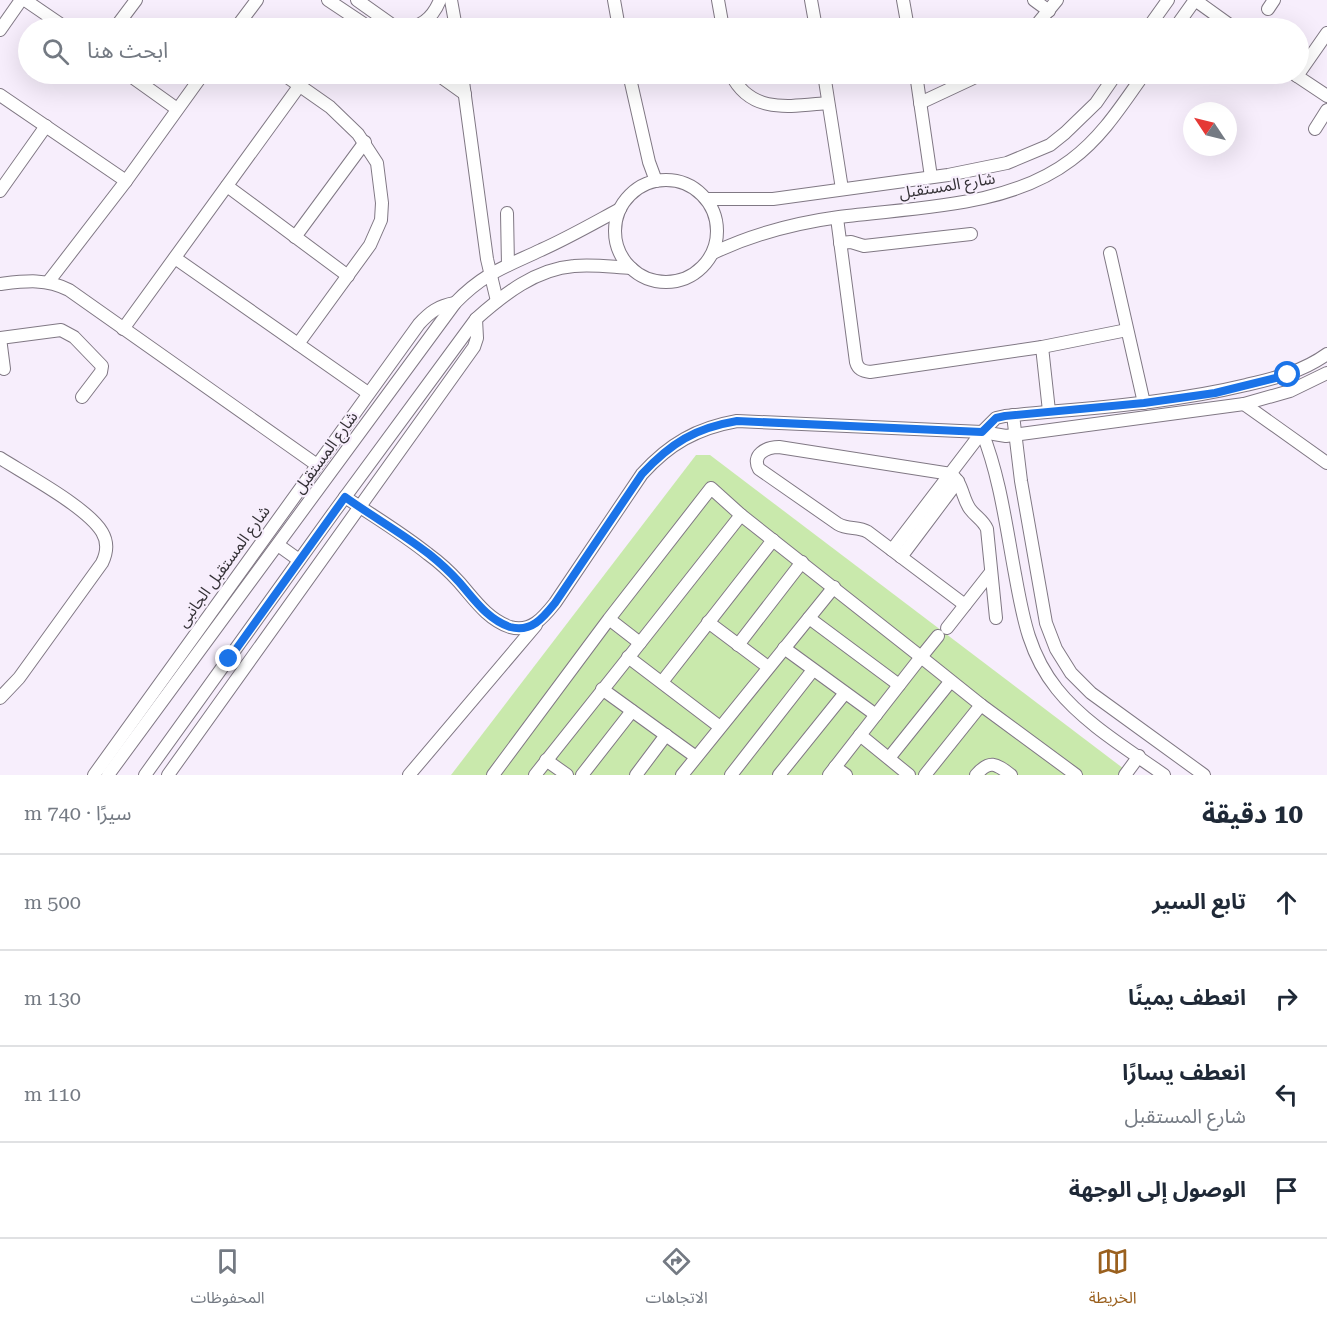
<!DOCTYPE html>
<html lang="ar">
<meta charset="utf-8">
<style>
:root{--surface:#fff;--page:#f6f6f7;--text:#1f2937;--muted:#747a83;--line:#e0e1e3;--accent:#9a601e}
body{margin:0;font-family:"Roboto Serif","Noto Sans Arabic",serif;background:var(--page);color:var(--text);direction:rtl}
.compass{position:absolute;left:1183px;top:102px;width:54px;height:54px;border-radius:50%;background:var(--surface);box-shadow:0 6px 24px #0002;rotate:305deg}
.stop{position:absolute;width:18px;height:18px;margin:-14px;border:4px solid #1a73e8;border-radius:50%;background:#fff}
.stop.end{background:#1a73e8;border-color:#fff;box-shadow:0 2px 6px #0008}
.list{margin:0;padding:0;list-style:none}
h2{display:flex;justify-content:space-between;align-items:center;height:78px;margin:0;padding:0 24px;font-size:26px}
h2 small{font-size:20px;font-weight:400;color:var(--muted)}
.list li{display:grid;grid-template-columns:39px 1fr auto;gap:18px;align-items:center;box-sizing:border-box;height:96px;padding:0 24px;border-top:2px solid var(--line)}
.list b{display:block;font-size:22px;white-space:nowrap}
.list p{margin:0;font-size:20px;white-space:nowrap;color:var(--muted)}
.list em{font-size:20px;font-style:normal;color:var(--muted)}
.icon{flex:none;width:33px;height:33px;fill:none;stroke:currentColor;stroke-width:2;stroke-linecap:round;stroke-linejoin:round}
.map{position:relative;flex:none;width:1327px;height:775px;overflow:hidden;direction:ltr}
.search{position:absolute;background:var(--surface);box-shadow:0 6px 24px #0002;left:18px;right:18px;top:18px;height:66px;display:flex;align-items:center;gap:15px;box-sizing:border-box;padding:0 21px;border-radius:33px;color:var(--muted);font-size:22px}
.sheet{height:462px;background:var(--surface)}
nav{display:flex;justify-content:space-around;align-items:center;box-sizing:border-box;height:84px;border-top:2px solid var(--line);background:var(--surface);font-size:16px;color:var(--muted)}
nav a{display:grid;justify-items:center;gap:3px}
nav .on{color:var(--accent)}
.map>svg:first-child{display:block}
.green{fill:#c9e9ac}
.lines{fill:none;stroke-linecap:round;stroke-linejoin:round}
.minor-casing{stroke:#807884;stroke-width:14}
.minor{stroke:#fff;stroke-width:12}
.route{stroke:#1a73e8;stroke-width:8}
.labels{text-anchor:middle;stroke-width:4.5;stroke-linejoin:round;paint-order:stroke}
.street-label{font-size:16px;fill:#343136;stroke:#f7eefc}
</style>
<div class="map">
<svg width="1327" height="775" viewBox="0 0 1327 775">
<rect width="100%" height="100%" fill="#f7eefc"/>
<!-- green -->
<path class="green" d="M696 455H710L1132 775H451Z"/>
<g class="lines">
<defs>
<g id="minor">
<path d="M25 0 66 28"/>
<path d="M328 0 370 28"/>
<path d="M357 0 395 27C417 31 432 20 440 0"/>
<path d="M451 0 456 28"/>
<path d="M614 0 619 28"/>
<path d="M718 0 723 28"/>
<path d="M811 0 816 28"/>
<path d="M903 0 908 28"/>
<path d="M1034 0 1049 11"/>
<path d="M1268 9 1274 0"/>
<path d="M115 28 136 0"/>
<path d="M236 28 257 0"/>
<path d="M1034 28 1057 0"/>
<path d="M1148 28 1168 0"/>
<path d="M1175 28 1195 0 1234 28"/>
<path d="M0 30 21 0"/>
<path d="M128 74 177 109"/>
<path d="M283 74 330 107 358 134 377 163 382 203 381 220 370 245 298 344"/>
<path d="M437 74 465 94"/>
<path d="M462 74 487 259 497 301"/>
<path d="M629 74 649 162 656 181"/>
<path d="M731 74C751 115 791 106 828 103"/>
<path d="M824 74 842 189"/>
<path d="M916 74 931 177"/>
<path d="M1294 74 1327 96"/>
<path d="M1297 76 1327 33"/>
<path d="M0 95 126 181"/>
<path d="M920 103 982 74"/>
<path d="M1315 129 1327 110"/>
<circle cx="666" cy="231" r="51"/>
<path d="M227 186 348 276"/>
<path d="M0 191 46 126"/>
<path d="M706 199H773L948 175 1007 163 1050 145 1065 133 1096 103 1116 74"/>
<path d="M507 213 508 265"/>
<path d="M837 218 856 362C858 369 862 371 870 372L1042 347 1127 330"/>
<path d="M295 237 365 142"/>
<path d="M840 243 851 242 864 246 971 234"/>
<path d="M713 253C753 234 795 223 839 217 915 207 1008 208 1071 160 1102 137 1122 105 1144 74"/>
<path d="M1110 253 1144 403"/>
<path d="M175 258 368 393"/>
<path d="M49 281 126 181 203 74"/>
<path d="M0 284C25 281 46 278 69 290L317 465"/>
<path d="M123 329 300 85"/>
<path d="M0 338 61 330 74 337 102 366 101 372 82 397"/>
<path d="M0 338 4 369"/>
<path d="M1042 347 1049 411"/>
<path d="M1244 404 1327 463"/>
<path d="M1013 415 1021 481 1046 623 1056 649 1071 673 1091 693 1204 775"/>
<path d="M982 432C1000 477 1006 526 1015 574 1023 618 1029 654 1057 689 1084 723 1129 750 1164 775"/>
<path d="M0 458C25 474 87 507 102 532 108 542 107 553 102 563L19 678 0 698"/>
<path d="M345 497C373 516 402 533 428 554 439 562 450 572 459 582 474 599 487 619 510 627 531 633 543 618 555 603L642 474C669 444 697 428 737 421L982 432 1006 436 1244 404 1290 391 1327 373"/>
<path d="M741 515 921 657 938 636"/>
<path d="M278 545 299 560"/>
<path d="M892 550 982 432 996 418 1005 416C1086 408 1167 404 1246 385 1275 378 1302 372 1327 354"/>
<path d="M901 557 958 481"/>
<path d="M965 605 868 532C858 526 848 530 838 524L759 469C751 455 766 447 779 447L951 474C963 483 962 498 970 509 976 517 983 520 987 529L996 618"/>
<path d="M809 618 899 685"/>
<path d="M708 622 768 667"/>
<path d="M947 628 991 572"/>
<path d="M738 645 802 562"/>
<path d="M784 648 876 715"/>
<path d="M628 657 720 727"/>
<path d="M662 682 773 540"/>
<path d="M602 689 696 757"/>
<path d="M860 735 909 775"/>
<path d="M889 758 950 682"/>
<path d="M546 760 567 775"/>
<path d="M835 767 846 775"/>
<path d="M94 775 419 324C430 312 438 306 455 303"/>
<path d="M108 775 455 303C484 273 505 267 541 250 568 238 594 223 620 209"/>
<path d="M145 775 334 512 476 319C504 294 536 269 574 266 593 264 612 267 631 268"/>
<path d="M168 775 474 347 477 338 476 319"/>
<path d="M409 775 536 625"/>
<path d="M493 775 609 619 711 488 741 515 640 643 609 619"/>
<path d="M535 775 640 643"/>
<path d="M582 775 632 711"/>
<path d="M636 775 666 735"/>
<path d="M682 775 834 587"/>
<path d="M731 775 813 670"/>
<path d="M779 775 845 693"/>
<path d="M829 775 921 657 981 705 1076 775"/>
<path d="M925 775 981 705"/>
<path d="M976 775C990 759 996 764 1011 775"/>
<path d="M1125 775 1139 756"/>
</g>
</defs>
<!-- minor casing -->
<use href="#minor" class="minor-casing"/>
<!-- minor -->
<use href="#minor" class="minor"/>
</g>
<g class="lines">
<!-- route -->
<path class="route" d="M229 659 345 497C373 517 402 533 429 554 439 562 450 572 459 582 474 599 487 619 510 627 531 633 543 618 555 603L642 474C671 443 695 428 737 421L982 432 996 418 1005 416 1144 403 1215 393 1288 375"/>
</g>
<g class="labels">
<!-- street labels -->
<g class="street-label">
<text transform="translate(947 185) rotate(-9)" y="6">شارع المستقبل</text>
<text transform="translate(325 452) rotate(-54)" y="6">شارع المستقبل</text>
<text transform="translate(223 566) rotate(-54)" y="6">شارع المستقبل الجانبى</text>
</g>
</g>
</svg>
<svg class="compass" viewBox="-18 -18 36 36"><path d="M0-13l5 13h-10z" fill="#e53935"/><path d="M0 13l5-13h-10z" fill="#747a83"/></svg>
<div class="stop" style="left:1288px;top:375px"></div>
<div class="stop end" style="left:229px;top:659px"></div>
<div class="search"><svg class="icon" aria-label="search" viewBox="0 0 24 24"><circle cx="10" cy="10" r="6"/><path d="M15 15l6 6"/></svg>ابحث هنا</div>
</div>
<section class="sheet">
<h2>10 دقيقة<small>سيرًا · 740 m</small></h2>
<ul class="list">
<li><svg class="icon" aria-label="ahead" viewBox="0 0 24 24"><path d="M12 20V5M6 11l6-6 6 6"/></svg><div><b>تابع السير</b></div><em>500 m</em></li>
<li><svg class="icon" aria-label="right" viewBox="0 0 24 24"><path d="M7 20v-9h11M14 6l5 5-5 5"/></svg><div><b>انعطف يمينًا</b></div><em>130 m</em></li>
<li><svg class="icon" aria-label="left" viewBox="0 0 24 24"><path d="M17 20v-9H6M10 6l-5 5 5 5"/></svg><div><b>انعطف يسارًا</b><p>شارع المستقبل</p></div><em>110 m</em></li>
<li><svg class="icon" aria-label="arrive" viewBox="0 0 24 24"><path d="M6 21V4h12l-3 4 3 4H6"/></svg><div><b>الوصول إلى الوجهة</b></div></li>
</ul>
</section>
<nav>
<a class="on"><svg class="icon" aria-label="map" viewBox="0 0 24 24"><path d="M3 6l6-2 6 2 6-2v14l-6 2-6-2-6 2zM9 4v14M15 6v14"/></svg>الخريطة</a>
<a><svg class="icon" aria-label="directions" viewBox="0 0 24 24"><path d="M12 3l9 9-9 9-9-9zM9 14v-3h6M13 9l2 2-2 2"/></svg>الاتجاهات</a>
<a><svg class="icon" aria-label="saved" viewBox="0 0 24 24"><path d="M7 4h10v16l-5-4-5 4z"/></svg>المحفوظات</a>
</nav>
